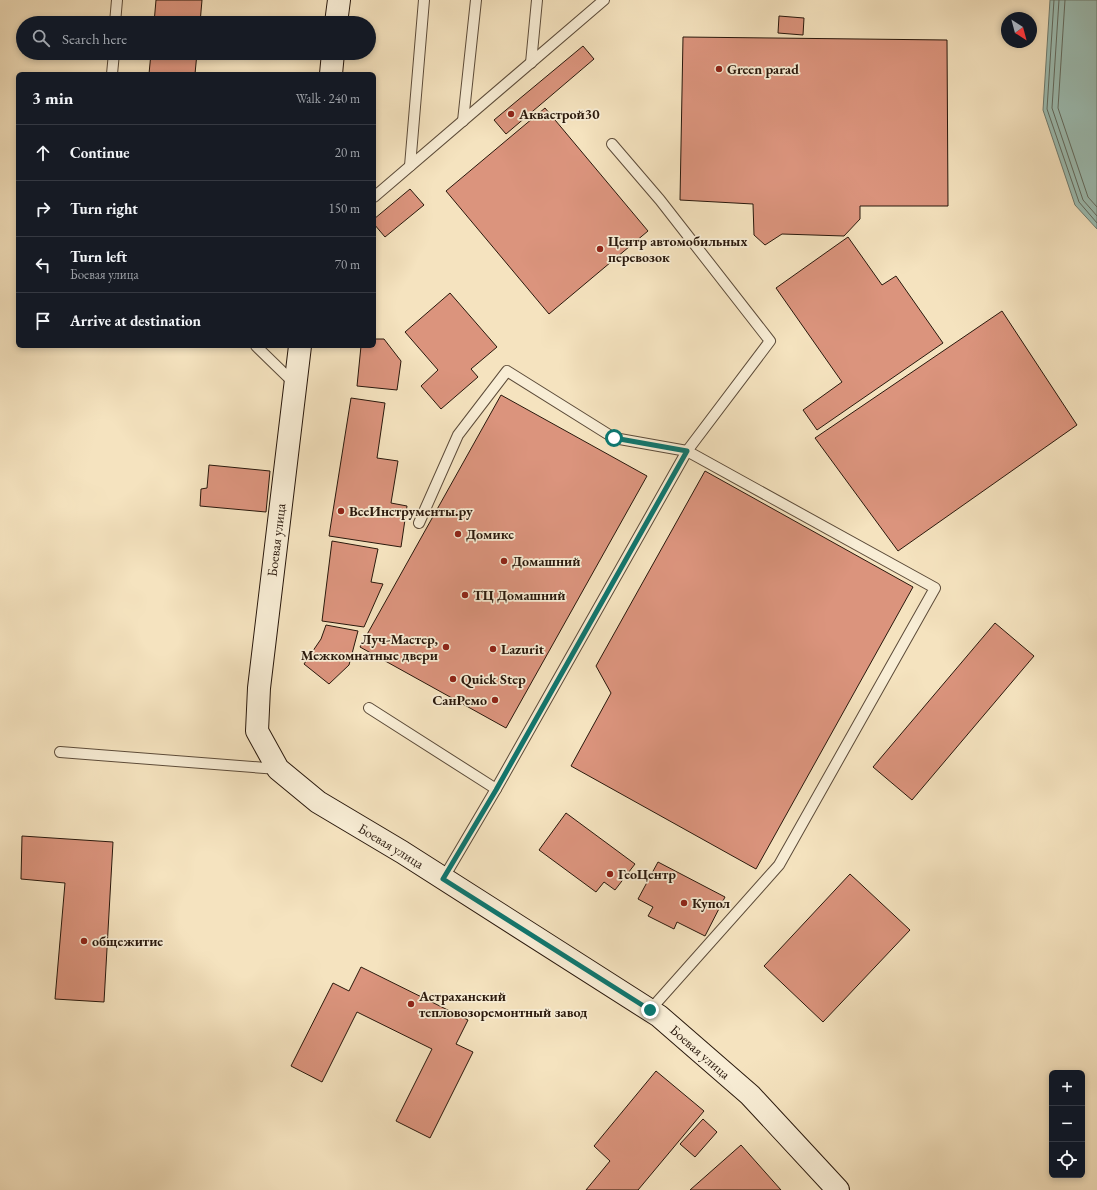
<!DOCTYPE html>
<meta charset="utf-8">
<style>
:root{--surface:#171b24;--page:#242831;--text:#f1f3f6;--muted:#9ea1a6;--line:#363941}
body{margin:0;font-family:"EB Garamond",serif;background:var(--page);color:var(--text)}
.controls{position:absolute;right:12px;bottom:12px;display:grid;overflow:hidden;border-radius:6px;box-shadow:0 2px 6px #0003}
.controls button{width:36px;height:36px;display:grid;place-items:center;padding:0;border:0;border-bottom:1px solid var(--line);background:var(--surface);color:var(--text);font:20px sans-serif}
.compass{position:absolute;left:1001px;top:12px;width:36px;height:36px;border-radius:50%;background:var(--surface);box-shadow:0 2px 6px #0003;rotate:144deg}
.stop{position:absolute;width:12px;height:12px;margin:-9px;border:3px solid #0f766e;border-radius:50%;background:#fff}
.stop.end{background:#0f766e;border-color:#fff;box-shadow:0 1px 4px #0008}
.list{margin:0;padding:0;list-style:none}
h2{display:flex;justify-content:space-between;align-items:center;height:52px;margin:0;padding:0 16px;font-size:17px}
h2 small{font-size:13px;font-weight:400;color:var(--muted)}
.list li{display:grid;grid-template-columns:26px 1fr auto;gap:12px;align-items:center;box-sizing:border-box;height:56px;padding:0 16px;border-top:1px solid var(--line)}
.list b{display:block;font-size:15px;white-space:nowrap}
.list p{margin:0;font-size:13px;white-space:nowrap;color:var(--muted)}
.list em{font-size:13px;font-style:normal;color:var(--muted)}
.icon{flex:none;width:22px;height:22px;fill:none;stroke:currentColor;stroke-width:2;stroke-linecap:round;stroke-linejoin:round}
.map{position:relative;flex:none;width:1097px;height:1190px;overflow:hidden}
.search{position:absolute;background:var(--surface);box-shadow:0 2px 6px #0003;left:16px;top:16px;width:360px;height:44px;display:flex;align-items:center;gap:10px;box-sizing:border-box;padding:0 14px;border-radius:22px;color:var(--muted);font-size:15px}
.panel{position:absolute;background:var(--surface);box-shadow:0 2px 6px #0003;left:16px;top:72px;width:360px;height:276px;border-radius:6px}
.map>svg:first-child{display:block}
.water{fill:#9cbeb4;stroke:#6e7c71}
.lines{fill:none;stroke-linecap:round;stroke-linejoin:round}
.shore{stroke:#626b60;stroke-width:1}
.building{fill:#db947d;stroke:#29180c}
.service-casing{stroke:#5c4b39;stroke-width:12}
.secondary-casing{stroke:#29180c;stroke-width:24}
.service{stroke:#f8edd5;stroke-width:10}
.secondary{stroke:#f8edd5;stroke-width:22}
.route{stroke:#0f766e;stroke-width:5}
.poi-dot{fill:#8f2418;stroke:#f8edd5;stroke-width:1.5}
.labels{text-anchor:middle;stroke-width:3.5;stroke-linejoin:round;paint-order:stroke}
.poi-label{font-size:14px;font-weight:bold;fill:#29180c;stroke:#f8edd5;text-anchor:start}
.street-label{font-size:14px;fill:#29180c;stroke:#f8edd5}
</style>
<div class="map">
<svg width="1097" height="1190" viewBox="0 0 1097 1190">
<rect width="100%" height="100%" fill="#f5e3bf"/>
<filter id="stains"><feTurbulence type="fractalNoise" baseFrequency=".005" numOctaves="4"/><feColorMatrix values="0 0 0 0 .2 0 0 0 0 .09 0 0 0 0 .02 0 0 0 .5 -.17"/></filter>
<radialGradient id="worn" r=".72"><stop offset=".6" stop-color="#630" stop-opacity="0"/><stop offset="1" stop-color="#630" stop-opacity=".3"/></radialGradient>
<!-- water -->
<path class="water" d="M1050 0H1097V229L1075 205 1043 110Z"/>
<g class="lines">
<!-- shore -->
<g class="shore">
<path d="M1054 0 1047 109 1079 202 1097 223"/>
<path d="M1059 0 1052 108 1083 200 1097 216"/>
<path d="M1065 0 1058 108 1088 197 1097 207"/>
</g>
</g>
<!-- building -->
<g class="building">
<path d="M156 0H202L200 23H154Z"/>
<path d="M779 16 804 18 803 35 778 33Z"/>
<path d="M683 37 947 40 948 206H860V219L844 236 782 234 765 245 754 235 753 204 680 200Z"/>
<path d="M583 46 594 59 506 134 494 120Z"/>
<path d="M151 53H197L195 74H149Z"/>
<path d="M545 108 648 231 549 314 446 191Z"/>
<path d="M410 189 424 205 385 237 374 224V219Z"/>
<path d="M848 237 882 285 896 276 943 343 817 430 803 410 842 382 776 288Z"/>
<path d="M450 293 497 347 471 369 478 377 441 409 421 386 438 370 405 332Z"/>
<path d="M1002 311 1077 425 898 551 815 438Z"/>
<path d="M374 339H384L401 361 397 390 357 386 361 346H374Z"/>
<path d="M501 395 647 476 506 728 360 647Z"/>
<path d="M351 398 385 403 377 458 398 461 391 503 407 506 401 547 329 536Z"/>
<path d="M209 465 270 471 266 512 200 506 201 489 207 488Z"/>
<path d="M705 471 913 587 756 869 571 766 611 693 596 666Z"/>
<path d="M332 541 378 549 371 582 383 584 364 627 322 621Z"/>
<path d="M995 623 1034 656 912 800 873 767Z"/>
<path d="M326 625 358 631 349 665 329 684 304 664 321 639Z"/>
<path d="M566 813 635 864 615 890 604 882 596 892 539 850Z"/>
<path d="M22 836 113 842 104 1002 55 999 65 883 21 879Z"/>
<path d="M658 862 725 897 705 936 677 922 674 929 648 916 653 907 638 899Z"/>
<path d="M850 874 910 930 823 1022 764 966Z"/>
<path d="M361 967 468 1020 456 1044 473 1052 430 1138 396 1121 432 1049 357 1012 322 1082 291 1066 333 983 349 991Z"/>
<path d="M656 1071 704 1111 638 1190H586L610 1161 594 1146Z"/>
<path d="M703 1119 717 1132 695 1157 680 1144Z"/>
<path d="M741 1145 781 1190H690Z"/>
</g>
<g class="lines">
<defs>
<g id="service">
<path d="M115 23 117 0"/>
<path d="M531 63 537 0"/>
<path d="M112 74 114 53"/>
<path d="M463 121 476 0"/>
<path d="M410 166 424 0"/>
<path d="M374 197 604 0"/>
<path d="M256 346 295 384"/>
<path d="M419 523 458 435 507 371 614 438 687 451 935 588 779 865 650 1010"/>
<path d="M369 708 496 789"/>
<path d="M60 752 278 769"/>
<path d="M443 879 496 789 687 451 770 341 660 200 612 144"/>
</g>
<g id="secondary">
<path d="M336 23 339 0"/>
<path d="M331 74 333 53"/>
<path id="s1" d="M300 346 259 688 257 731 278 769 318 802 402 852 659 1016 750 1095 838 1190"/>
</g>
</defs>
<!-- service casing -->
<use href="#service" class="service-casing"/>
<!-- secondary casing -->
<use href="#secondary" class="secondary-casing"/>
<!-- service -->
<use href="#service" class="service"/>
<!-- secondary -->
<use href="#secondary" class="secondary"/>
</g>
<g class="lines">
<!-- route -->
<path class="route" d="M614 438 687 451 496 790 443 879 650 1010"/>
</g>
<!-- markers -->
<g class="poi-dot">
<circle cx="719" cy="69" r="4"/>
<circle cx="511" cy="114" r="4"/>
<circle cx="600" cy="249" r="4"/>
<circle cx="341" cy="511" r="4"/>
<circle cx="458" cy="534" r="4"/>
<circle cx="504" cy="561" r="4"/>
<circle cx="465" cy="595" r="4"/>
<circle cx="446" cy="647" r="4"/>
<circle cx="493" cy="649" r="4"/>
<circle cx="453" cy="679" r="4"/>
<circle cx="495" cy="700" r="4"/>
<circle cx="610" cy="874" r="4"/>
<circle cx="684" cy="903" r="4"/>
<circle cx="84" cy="941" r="4"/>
<circle cx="411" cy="1004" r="4"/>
</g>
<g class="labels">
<!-- poi labels -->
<g class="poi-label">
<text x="727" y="74">Green parad</text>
<text x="519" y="119">Аквастрой30</text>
<text x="608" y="246">Центр автомобильных<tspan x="608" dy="16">перевозок</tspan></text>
<text x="349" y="516">ВсеИнструменты.ру</text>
<text x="466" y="539">Домикс</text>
<text x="512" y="566">Домашний</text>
<text x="473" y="600">ТЦ Домашний</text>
<text x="438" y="644" text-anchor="end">Луч-Мастер,<tspan x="438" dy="16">Межкомнатные двери</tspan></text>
<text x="501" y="654">Lazurit</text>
<text x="461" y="684">Quick Step</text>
<text x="487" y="705" text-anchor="end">СанРемо</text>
<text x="618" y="879">ГеоЦентр</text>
<text x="692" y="908">Купол</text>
<text x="92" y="946">общежитие</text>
<text x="419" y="1001">Астраханский<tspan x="419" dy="16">тепловозоремонтный завод</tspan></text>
</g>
<!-- street labels -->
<g class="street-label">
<text transform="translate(276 540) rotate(-83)" y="5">Боевая улица</text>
<text dy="5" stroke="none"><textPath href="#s1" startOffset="568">Боевая улица</textPath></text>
<text dy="5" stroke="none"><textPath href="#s1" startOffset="940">Боевая улица</textPath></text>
</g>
</g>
<rect width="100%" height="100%" filter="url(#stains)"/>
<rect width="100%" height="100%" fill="url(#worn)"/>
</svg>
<div class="controls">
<button>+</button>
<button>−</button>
<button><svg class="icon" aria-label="locate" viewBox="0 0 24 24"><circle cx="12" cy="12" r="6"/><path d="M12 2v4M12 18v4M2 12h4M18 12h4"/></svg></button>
</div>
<svg class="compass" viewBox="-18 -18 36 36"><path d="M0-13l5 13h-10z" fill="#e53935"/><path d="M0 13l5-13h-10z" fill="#9ea1a6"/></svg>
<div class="stop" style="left:614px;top:438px"></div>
<div class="stop end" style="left:650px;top:1010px"></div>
<div class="search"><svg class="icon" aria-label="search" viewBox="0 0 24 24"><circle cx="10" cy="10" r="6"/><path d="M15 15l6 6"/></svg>Search here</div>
<section class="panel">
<h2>3 min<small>Walk · 240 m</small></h2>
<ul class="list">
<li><svg class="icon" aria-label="ahead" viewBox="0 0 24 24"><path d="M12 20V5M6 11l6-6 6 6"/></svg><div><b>Continue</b></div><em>20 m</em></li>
<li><svg class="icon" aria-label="right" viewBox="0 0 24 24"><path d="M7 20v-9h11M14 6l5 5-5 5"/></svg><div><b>Turn right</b></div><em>150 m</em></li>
<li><svg class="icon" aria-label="left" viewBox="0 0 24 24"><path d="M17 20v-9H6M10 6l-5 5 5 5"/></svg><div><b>Turn left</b><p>Боевая улица</p></div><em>70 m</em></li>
<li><svg class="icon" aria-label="arrive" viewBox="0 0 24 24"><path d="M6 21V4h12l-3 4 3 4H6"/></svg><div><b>Arrive at destination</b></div></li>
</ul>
</section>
</div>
